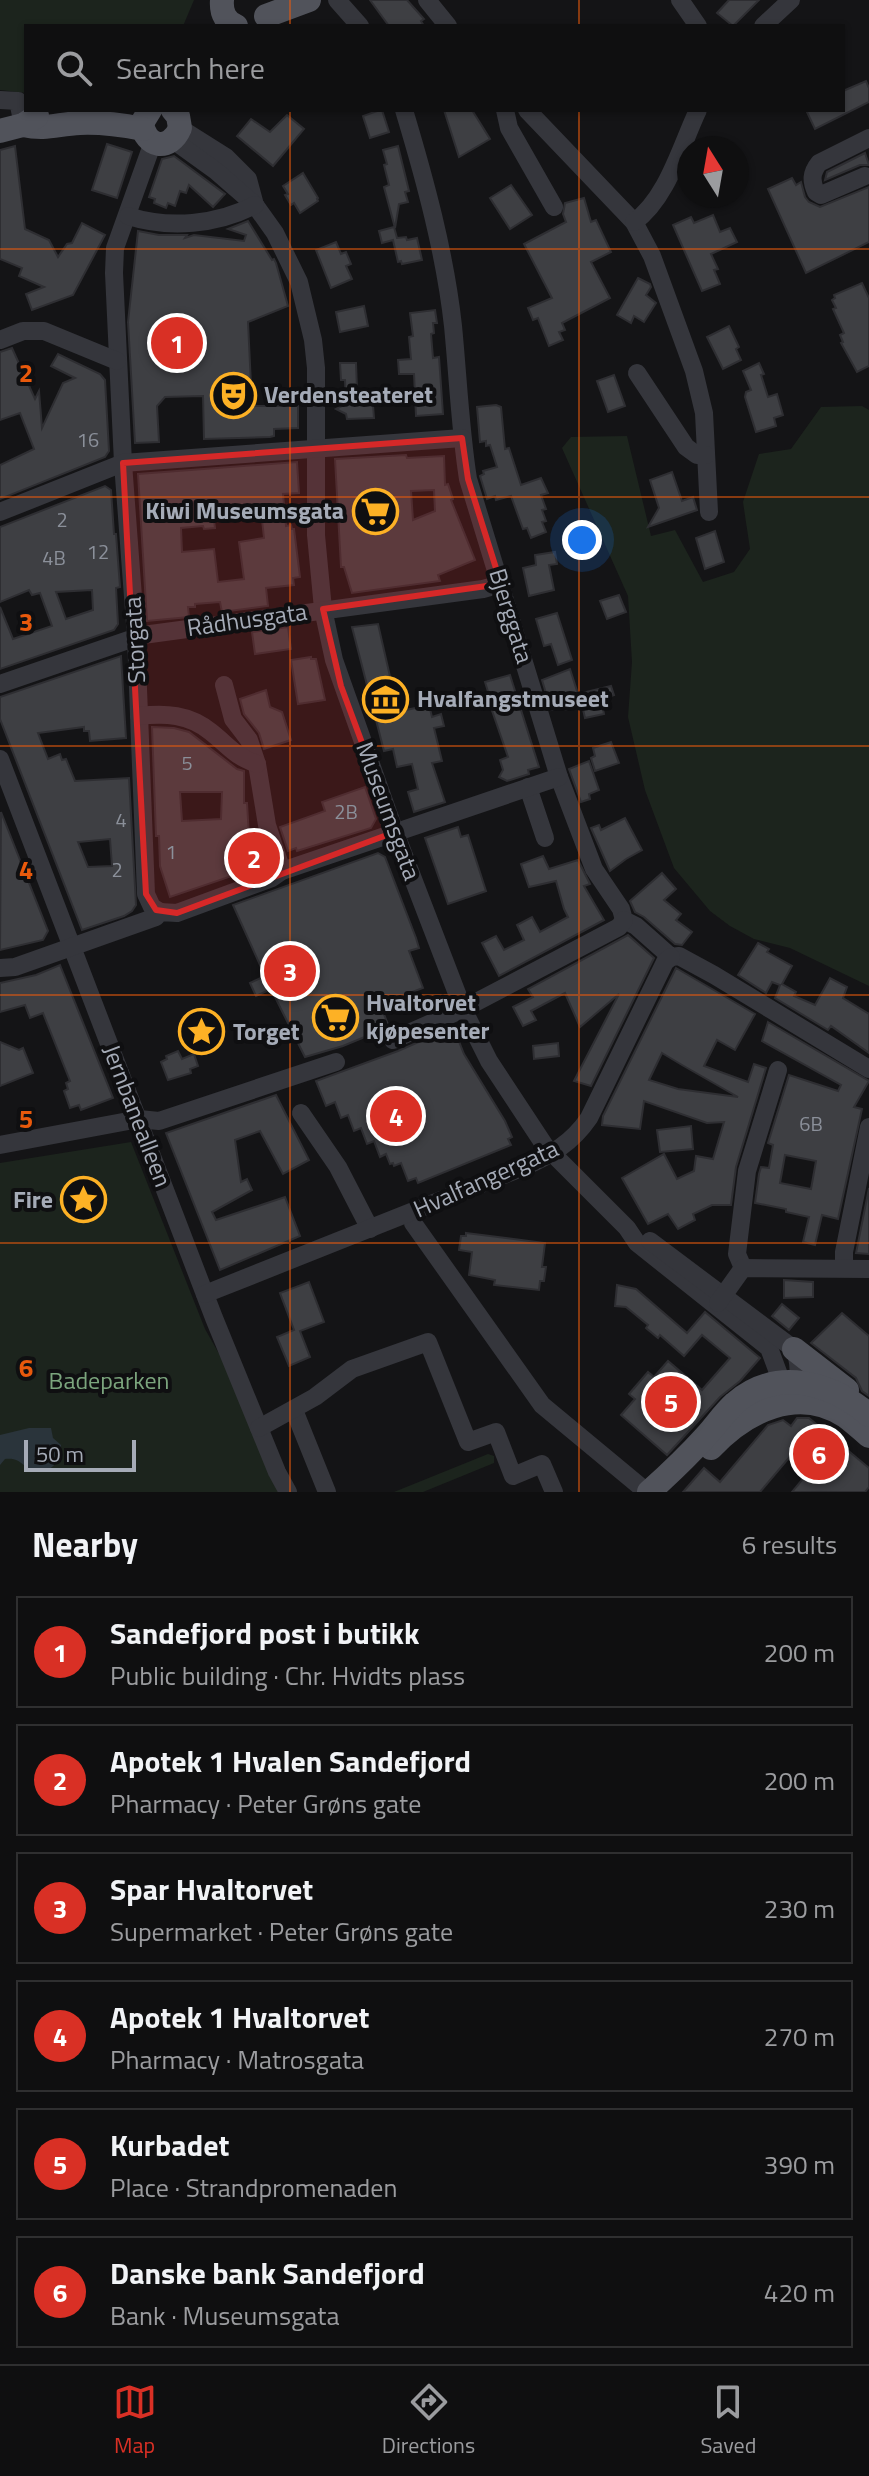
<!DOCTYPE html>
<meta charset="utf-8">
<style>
:root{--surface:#0f0f10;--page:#181819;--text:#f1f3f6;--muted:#9b9c9f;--line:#2f2f30;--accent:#d93025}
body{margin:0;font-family:"Titillium Web",sans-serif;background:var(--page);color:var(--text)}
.compass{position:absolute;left:677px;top:136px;width:72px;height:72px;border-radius:50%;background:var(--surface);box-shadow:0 2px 6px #0004;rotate:349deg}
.scale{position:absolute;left:24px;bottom:20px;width:112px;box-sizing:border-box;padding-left:8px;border:4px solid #a5abb7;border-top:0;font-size:22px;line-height:28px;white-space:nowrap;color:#a5abb7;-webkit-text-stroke:6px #0f0f11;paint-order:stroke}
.you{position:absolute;left:582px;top:540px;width:28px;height:28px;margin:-20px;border:6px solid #fff;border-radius:50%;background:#1a73e8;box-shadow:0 0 0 12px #1a73e833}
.badge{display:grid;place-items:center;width:52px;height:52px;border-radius:50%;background:var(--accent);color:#fff;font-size:26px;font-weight:700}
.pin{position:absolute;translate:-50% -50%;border:4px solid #fff;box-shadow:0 2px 8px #0006}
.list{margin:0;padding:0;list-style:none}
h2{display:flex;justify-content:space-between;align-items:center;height:104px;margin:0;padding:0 32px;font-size:34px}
h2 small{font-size:26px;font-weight:400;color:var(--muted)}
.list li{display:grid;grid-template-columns:52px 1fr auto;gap:24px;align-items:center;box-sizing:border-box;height:112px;margin:0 16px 16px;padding:0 16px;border:2px solid var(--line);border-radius:0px}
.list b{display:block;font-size:30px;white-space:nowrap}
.list p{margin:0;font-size:26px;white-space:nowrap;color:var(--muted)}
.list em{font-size:26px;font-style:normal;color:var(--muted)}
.icon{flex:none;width:44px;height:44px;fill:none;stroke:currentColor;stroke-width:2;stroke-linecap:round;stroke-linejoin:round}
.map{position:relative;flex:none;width:869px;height:1492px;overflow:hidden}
.search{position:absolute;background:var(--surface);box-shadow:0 2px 6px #0004;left:24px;right:24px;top:24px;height:88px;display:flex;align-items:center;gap:20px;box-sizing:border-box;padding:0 28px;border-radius:0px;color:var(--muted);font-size:30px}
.sheet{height:872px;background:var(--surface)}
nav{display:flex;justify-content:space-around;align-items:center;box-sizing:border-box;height:112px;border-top:2px solid var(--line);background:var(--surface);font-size:22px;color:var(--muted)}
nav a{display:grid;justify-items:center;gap:4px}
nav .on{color:var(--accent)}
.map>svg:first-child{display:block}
.green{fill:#1c241d}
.water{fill:#2a343b}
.building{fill:#3e3f43;stroke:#2e2e32;stroke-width:2;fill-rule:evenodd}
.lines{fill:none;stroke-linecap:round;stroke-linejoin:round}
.minor{stroke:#35363c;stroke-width:18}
.major{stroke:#51535b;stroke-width:24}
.marked{fill:#d62828;fill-opacity:0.2;stroke:#d62828;stroke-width:6;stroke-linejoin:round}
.grid{fill:none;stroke:#e8590c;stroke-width:2;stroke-opacity:0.55}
.labels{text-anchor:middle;stroke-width:8;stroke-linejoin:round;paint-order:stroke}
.number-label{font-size:20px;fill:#8b909a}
.poi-label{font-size:24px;font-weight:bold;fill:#a5abb7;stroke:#0f0f11;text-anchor:start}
.street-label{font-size:24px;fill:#a5abb7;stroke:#0f0f11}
.park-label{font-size:24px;fill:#7ba47d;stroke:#0f0f11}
.grid-label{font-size:26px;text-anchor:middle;font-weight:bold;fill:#e8590c;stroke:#0f0f11;stroke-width:8;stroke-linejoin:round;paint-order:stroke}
</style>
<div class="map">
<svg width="869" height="1492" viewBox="0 0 869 1492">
<rect width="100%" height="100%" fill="#141416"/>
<!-- green -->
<g class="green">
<path d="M0 0H194L183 26H26V93L0 90Z"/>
<path d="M862 406 869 410V986L790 948 754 939 730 926 710 911 674 868 645 790 628 717 632 662 628 596 562 448 571 437 627 436 651 536 675 530 703 582 734 572 750 549 743 502 759 454 791 449 821 407Z"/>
<path d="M131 1142 205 1329 297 1492H0V1163Z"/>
<path d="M488 1454 494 1456V1463L423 1492H394Z"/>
</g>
<!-- water -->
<path class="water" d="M29 1428H51L53 1438 61 1445C62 1460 52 1473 36 1471 22 1469 23 1457 5 1459L0 1465V1435Z"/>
<!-- building -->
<g class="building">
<path d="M370 0H407L424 19 421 21 424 26H389Z"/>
<path d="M729 0H759L733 26 717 13Z"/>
<path d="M866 81 869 88V102L815 129 806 110H843V91Z"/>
<path d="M380 110H382L389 132 370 138 363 116Z"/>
<path d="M444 110H472L490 139 459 157Z"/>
<path d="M287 115 304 129 273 166 237 136 251 119 270 132Z"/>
<path d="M107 144 132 152 117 198 92 190Z"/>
<path d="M15 146 25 229 49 240 58 257 67 244 72 243 82 223 105 235 73 295 32 310 26 294 44 287 19 276 22 268 0 259V150Z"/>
<path d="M398 146 409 191 405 192 408 202 399 204 395 228 384 187 389 185 384 165 387 164 383 150Z"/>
<path d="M865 153 869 165H860L825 180 827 172Z"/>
<path d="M174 156 225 194 213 207 189 185 186 193 180 191 175 206 168 203 166 208 154 203 155 199 149 197 162 159Z"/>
<path d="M303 173 318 198 317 199 318 201 300 213 294 203 291 205 285 195 288 194 283 186Z"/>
<path d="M792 178 796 185 801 182 805 197 809 202 820 207 869 187V242L806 273 768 189Z"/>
<path d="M511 185 532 215 510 229 490 198Z"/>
<path d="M584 198 591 222 596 220 611 252 591 262 610 298 562 323 565 330 559 332 563 340 549 346 538 318 533 320 528 308 552 298 524 244 566 222 563 214 565 203Z"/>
<path d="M713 215 720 232 730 228 737 242 711 254 718 269 714 270 720 284 702 291 673 225 691 217 694 223Z"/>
<path d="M248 221 272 260 274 259 276 263 288 306 248 322 252 406H298V428L274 429V436L270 437 204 439 203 396 165 397 157 406 159 442 135 443 128 322 138 231 159 235H187L185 238 194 235 244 241 246 235 228 229Z"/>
<path d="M394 227 397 238 406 237 407 240 417 238 422 260 402 264 401 261 398 262 393 240 382 243 379 231Z"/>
<path d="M336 242 341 254 346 252 351 264 346 266 352 279 331 288 316 250Z"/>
<path d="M638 278 650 284 651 287 646 295 656 303 644 322 634 316 631 323 617 315Z"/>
<path d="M862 283 869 298V366L857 372 841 343 843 342 840 335 844 333 833 309 836 308 832 300 835 298 834 295Z"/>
<path d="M364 306 368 326 340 332 336 312Z"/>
<path d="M435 310 437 323H433L434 333 431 334 433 358 439 357 443 414 416 416 414 374H399L398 360 411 359 409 337 413 336 410 313Z"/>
<path d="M729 326 739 347 736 349 741 360 723 369 707 337Z"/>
<path d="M12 348 35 399 39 391 42 428 63 383 75 378 51 366 58 354 100 374 105 380 109 451 105 457 0 499V465L34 449 20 413 0 420V352Z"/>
<path d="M340 363H356L357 389H360V392H372L374 418 347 419 346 414 336 409 346 404 345 380H341Z"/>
<path d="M759 363 764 374 761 375 768 397 777 394 783 415 774 418 776 426 756 432 745 397 746 392 751 390 743 371Z"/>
<path d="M614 375 625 406 608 412 597 381Z"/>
<path d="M496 405 501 407 505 449 509 448 521 485 541 478 548 493 541 495 546 509 542 510 546 521 542 522 546 532 531 538 527 528 523 529 511 496 496 500 495 496 487 499 480 476 484 474 483 471 497 467 490 445 486 446V441L480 442 477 407Z"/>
<path d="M406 455 407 458 444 456 445 485 448 484 453 499 451 500 475 560 438 575 440 581 352 593 344 567H341L335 459ZM434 490 435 511 413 520 411 491Z"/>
<path d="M297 462 299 493 283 494 286 526 291 525 292 529H294L300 577 293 578 294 585 266 588 268 606 222 612 220 602 195 604V607H188L189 617 147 621 138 474ZM261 511 264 538 239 542 244 579 218 582 214 549 182 552 181 528 203 526 204 529 215 528 214 520Z"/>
<path d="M672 472 682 501 693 497 697 510 648 527 659 508 650 480Z"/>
<path d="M105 486 111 490 114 534H116L120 587 116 588 118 624 114 630 0 669V607L13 639 52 626 40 593 32 595 29 590 0 602V527ZM92 590 93 610 66 619 56 592Z"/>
<path d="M715 531 724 562 705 569 696 538Z"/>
<path d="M555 552 557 564 549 565 554 590 529 596 523 568 536 565 535 555Z"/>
<path d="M619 595 626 612 607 619 600 601Z"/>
<path d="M557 613 572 660 558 665 551 644 544 646 536 619Z"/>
<path d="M378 624 394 694 402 693 406 710 429 705 432 717 441 714 444 726 434 728 442 761 432 763 445 802 414 812 408 792 418 789 412 764 397 767 393 749 384 751 352 627Z"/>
<path d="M288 627 291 649 255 654 252 632Z"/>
<path d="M121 656 126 738 90 741 89 731H84V727L38 733 48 759 60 754 62 760 66 759 75 781 129 778 136 905 132 911 124 916 82 930 0 719V697ZM110 839 112 866 88 867 78 842Z"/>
<path d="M311 657V659H316L325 700 298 704 291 660Z"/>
<path d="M570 669 578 694 611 686 614 695 601 699 604 714 585 718 582 705 565 710 560 707 551 710 542 680Z"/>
<path d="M510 675 539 767 528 770 529 774 507 781 499 777 503 770 500 760 508 757 488 699 490 698 485 682Z"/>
<path d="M266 690 270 707 282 712 291 740 264 749 259 733 244 714 240 699Z"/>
<path d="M152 727 174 728 189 732 237 769 244 771V803H247L249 836 257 833 267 864 170 897 160 866 159 836H156ZM180 792H222L221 819 182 821Z"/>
<path d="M611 742 619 763 595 771 591 758 595 756 593 748Z"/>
<path d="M589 761 599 790 589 794 590 799 581 802 569 769Z"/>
<path d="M365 787 376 819 371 828 297 851 296 848 288 851 280 827 325 811 322 802Z"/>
<path d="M1 812 48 931 43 940 0 950Z"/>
<path d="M625 818 642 850 626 859 610 871 591 828 599 825 601 830Z"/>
<path d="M458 827 461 837 468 835 486 891 448 904 425 838Z"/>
<path d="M378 853 385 857 416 938 419 948 409 951 423 988 380 1004 389 1027 343 1046 305 1057 271 989 256 996 250 983 265 976 233 905Z"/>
<path d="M543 856 549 869 578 860 590 884 584 886 604 920 499 976 482 943 496 936 504 950 524 940 517 925 532 917 540 932 568 917 564 909 556 881 529 887 521 864Z"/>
<path d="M662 873 676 889 664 900 681 914 676 920 692 932 682 945 675 944 644 917 635 912 630 901Z"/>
<path d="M628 935 654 958 591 1086 574 1081 619 994 580 1027 565 993 531 1011 536 1020 523 1026 513 1007 533 997 528 989Z"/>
<path d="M758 943 769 949 767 952 792 966 782 984 796 992 794 996 815 1005 830 978 847 987 843 998 869 1014V1053L831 1026 828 1030 775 998 780 985 772 982 766 993 738 975Z"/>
<path d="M60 965 113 1098 81 1110 79 1105 70 1108 64 1091 68 1089 66 1083 70 1081 43 1013 30 1018 25 1005 0 1012V983L36 975Z"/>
<path d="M676 968 755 1014 735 1050 717 1040 704 1066 748 1082 754 1064 766 1068 736 1167 731 1205H712L693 1214 695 1220 678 1229 668 1214 648 1224 622 1178 664 1154 677 1179 694 1171 696 1156 713 1159 724 1122 707 1123 644 1101 640 1129 602 1125 603 1116ZM662 1053 682 1065 738 1097 678 1089 649 1080Z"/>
<path d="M768 1022 869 1081 854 1107 862 1109 838 1219 822 1215 815 1245 803 1242 809 1217 786 1212V1209L755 1203 759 1174 761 1167 769 1168 773 1145 768 1143 789 1075 838 1091 841 1085 762 1041ZM785 1155 816 1161 811 1189 780 1183Z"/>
<path d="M439 1033 442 1039 456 1034 464 1054 505 1121 512 1137 508 1139 511 1145 418 1183 416 1178 408 1181 401 1163 394 1166 393 1163 390 1164 386 1154 380 1157 374 1141 367 1144 361 1128 354 1131 348 1115 341 1118 335 1102 326 1106 316 1081 398 1051Z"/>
<path d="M0 1042 19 1050 23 1048 33 1073 0 1086Z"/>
<path d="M558 1043 559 1056 534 1059 533 1046Z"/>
<path d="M178 1051 182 1059 194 1054 198 1066 190 1069 191 1073 168 1080 161 1062 167 1059 166 1056Z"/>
<path d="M276 1095 309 1160 283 1174 260 1131 235 1140 241 1182 247 1179 252 1190 212 1212 216 1220 285 1197 300 1236 220 1270 166 1133Z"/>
<path d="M691 1126 693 1149 660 1152 657 1130Z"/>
<path d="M869 1188V1254L856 1253Z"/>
<path d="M466 1233 545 1243 542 1267H546L544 1281H540L539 1290 494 1285 495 1280 469 1275 472 1252 459 1250 461 1236H466Z"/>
<path d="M784 1280 813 1282V1297L784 1298Z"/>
<path d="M309 1282 324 1322 300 1331 310 1357 289 1366 277 1337 294 1330 280 1293Z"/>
<path d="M617 1285 636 1289 687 1333 705 1312 760 1358 740 1381 720 1397 667 1455 621 1415 635 1399 629 1394 648 1372 654 1377 668 1361 702 1390 730 1358 702 1335 684 1356 660 1335 658 1338 646 1328 648 1325 626 1307 615 1306Z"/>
<path d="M782 1304 799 1318 789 1330 772 1316Z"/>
<path d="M842 1313 869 1336V1396L862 1391 856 1378 811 1343Z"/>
<path d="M797 1418H809L869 1468V1487L865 1492H792L811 1469 793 1453 760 1492H683L704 1468 720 1482 768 1425 783 1420 791 1426Z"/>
</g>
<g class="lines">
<!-- minor -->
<g class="minor">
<path d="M337 0 360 26"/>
<path d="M427 0 448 26"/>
<path d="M680 0 698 26"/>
<path d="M763 26 791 0"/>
<path d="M0 100 18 101 23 125"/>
<path d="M404 110C425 180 445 253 453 326 458 377 460 428 468 479L559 777 594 869 621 909 624 920 636 926 671 957 679 956 714 975 869 1069"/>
<path d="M505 110 509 128 554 207"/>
<path d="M527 110 634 222 652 256 694 371 704 413 709 512"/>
<path d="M180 128 226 157 248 179 255 205"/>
<path d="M173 140 216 171 255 205 275 233 299 282 313 340 316 368V535L323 609 334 660 395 832 463 1009 489 1061 545 1146 627 1228 637 1243 769 1348 785 1391"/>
<path d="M153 142 115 248 114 273 123 463 136 637 146 894 152 907 160 912"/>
<path d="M865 176 821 195 816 192C811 181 811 173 819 163L869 138"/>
<path d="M128 216C169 229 217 225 255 205"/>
<path d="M634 222C667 199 681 146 698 110"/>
<path d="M0 340 23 331H44L117 361"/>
<path d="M637 373 686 447 697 455H706"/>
<path d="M0 512 123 463 462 438"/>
<path d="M0 684 143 635 483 589 501 584"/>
<path d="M224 685 233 719 249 740 257 764 267 825 282 871"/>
<path d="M139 716C165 713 189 714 211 732 230 747 233 755 257 764"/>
<path d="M0 759 214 1318 277 1472 288 1492"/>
<path d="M528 787 545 838"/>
<path d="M0 968 15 967 156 917 160 912 177 913 272 878 282 871 559 777"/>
<path d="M393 1040 463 1009 619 927 624 920"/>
<path d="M301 1113 338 1167 370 1229"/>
<path d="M0 1145 139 1119 159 1121 336 1062"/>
<path d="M413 1223 542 1405 642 1488"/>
<path d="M650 1241 794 1349C801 1365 799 1378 794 1394"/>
<path d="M844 1267V1252L869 1127"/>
<path d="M743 1268 737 1254 747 1171 778 1070"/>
<path d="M205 1294 524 1167C551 1155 572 1143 589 1118L665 962 671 957"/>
<path d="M718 1303 743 1268 869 1269"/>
<path d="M294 1410 327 1492"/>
<path d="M259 1428 315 1397 352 1369 428 1342 468 1442 496 1432 513 1476 542 1464 554 1492"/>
</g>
<!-- major -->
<g class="major">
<path d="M222 0C221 12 225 21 236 26"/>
<path d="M266 16 309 0"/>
<path d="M150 110 142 123C145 148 170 152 180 128L178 116 173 110"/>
<path d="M23 125C47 130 57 124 80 123 101 122 122 125 143 129"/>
<path d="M0 131 23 125 37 116"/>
<path d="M794 1349 847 1390"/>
<path d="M711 1448C746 1411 798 1385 845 1416 853 1422 861 1429 869 1436"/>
<path d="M649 1492C669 1474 688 1456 706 1436 716 1425 724 1413 735 1403 777 1367 830 1382 869 1415"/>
</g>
</g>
<!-- marked area -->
<path class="marked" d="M462 438 468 479 501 584 323 609 341 686 395 832 177 913 156 910 146 894 123 463Z"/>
<!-- grid -->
<path class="grid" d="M290 0V26M579 0V26M290 110V1492M579 110V1492M0 249H869M0 497H869M0 746H869M0 995H869M0 1243H869"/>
<!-- icons -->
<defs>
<symbol id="theatre-ring" viewBox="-11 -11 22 22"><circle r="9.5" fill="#0f0f11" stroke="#fdb125" stroke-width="1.5"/><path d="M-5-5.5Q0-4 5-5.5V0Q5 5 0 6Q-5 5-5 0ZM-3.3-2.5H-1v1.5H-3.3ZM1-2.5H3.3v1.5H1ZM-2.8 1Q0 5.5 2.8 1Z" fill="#fdb125"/></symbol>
<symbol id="supermarket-ring" viewBox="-11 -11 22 22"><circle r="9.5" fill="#0f0f11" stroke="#fdb125" stroke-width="1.5"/><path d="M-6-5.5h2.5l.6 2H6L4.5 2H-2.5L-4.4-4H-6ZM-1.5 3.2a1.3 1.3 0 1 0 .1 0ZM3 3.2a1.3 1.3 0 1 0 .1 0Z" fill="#fdb125"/></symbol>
<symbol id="museum-ring" viewBox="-11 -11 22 22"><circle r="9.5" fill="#0f0f11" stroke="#fdb125" stroke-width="1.5"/><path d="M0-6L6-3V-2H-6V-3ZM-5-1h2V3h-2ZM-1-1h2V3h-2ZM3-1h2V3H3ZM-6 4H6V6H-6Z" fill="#fdb125"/></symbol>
<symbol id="sight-ring" viewBox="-11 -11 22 22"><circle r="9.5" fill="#0f0f11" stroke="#fdb125" stroke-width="1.5"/><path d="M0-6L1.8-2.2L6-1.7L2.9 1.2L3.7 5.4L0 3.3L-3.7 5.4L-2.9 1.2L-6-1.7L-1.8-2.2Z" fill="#fdb125"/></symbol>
</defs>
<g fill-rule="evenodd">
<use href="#theatre-ring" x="208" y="370" width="51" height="51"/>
<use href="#supermarket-ring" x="350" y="486" width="51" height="51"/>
<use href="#museum-ring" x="360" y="674" width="51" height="51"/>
<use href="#supermarket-ring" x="310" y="992" width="51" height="51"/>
<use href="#sight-ring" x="176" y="1006" width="51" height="51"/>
<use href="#sight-ring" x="58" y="1174" width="51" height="51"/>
</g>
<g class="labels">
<!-- number labels -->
<g class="number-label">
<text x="88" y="447">16</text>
<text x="62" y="527">2</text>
<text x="98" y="559">12</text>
<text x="54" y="565">4B</text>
<text x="187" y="770">5</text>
<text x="346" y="819">2B</text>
<text x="121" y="827">4</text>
<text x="171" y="859">1</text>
<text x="117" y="877">2</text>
<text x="811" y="1131">6B</text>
</g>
<!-- poi labels -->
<g class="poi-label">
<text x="264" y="403">Verdensteateret</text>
<text x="344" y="519" text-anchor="end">Kiwi Museumsgata</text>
<text x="417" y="707">Hvalfangstmuseet</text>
<text x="366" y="1011">Hvaltorvet<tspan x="366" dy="28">kjøpesenter</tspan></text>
<text x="233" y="1040">Torget</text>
<text x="53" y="1208" text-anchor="end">Fire</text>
</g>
<!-- street labels -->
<g class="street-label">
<text transform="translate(511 616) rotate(73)" y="8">Bjerggata</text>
<text transform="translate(247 620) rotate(-8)" y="8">Rådhusgata</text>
<text transform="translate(135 640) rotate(-93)" y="8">Storgata</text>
<text transform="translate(388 811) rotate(70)" y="8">Museumsgata</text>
<text transform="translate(137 1116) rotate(69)" y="8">Jernbanealleen</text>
<text transform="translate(486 1179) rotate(-24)" y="8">Hvalfangergata</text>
</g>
<!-- park labels -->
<g class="park-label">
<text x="109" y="1389">Badeparken</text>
</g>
</g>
<g class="grid-label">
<text x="26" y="382">2</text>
<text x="26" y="631">3</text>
<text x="26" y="879">4</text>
<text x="26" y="1128">5</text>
<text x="26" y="1377">6</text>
</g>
</svg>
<svg class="compass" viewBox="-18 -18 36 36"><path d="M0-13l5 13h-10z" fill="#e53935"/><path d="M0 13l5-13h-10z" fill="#9b9c9f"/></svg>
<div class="scale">50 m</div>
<div class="you"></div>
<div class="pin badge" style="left:177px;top:343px">1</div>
<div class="pin badge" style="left:254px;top:858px">2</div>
<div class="pin badge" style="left:290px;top:971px">3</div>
<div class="pin badge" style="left:396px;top:1116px">4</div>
<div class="pin badge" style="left:671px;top:1402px">5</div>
<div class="pin badge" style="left:819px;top:1454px">6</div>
<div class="search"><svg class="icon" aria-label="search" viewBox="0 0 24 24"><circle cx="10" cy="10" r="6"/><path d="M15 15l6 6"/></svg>Search here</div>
</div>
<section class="sheet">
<h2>Nearby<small>6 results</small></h2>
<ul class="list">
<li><span class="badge">1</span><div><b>Sandefjord post i butikk</b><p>Public building · Chr. Hvidts plass</p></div><em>200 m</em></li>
<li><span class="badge">2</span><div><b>Apotek 1 Hvalen Sandefjord</b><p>Pharmacy · Peter Grøns gate</p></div><em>200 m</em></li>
<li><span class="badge">3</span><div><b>Spar Hvaltorvet</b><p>Supermarket · Peter Grøns gate</p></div><em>230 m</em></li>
<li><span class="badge">4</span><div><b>Apotek 1 Hvaltorvet</b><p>Pharmacy · Matrosgata</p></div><em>270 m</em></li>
<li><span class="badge">5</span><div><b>Kurbadet</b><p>Place · Strandpromenaden</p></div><em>390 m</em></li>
<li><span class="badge">6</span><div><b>Danske bank Sandefjord</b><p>Bank · Museumsgata</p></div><em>420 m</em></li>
</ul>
</section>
<nav>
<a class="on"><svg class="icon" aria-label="map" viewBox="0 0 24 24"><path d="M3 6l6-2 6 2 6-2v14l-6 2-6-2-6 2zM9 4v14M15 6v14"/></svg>Map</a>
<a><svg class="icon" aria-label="directions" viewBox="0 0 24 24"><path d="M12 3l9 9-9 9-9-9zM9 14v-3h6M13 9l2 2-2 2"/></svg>Directions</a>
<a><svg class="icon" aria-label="saved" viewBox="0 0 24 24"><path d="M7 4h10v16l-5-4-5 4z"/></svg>Saved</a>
</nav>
